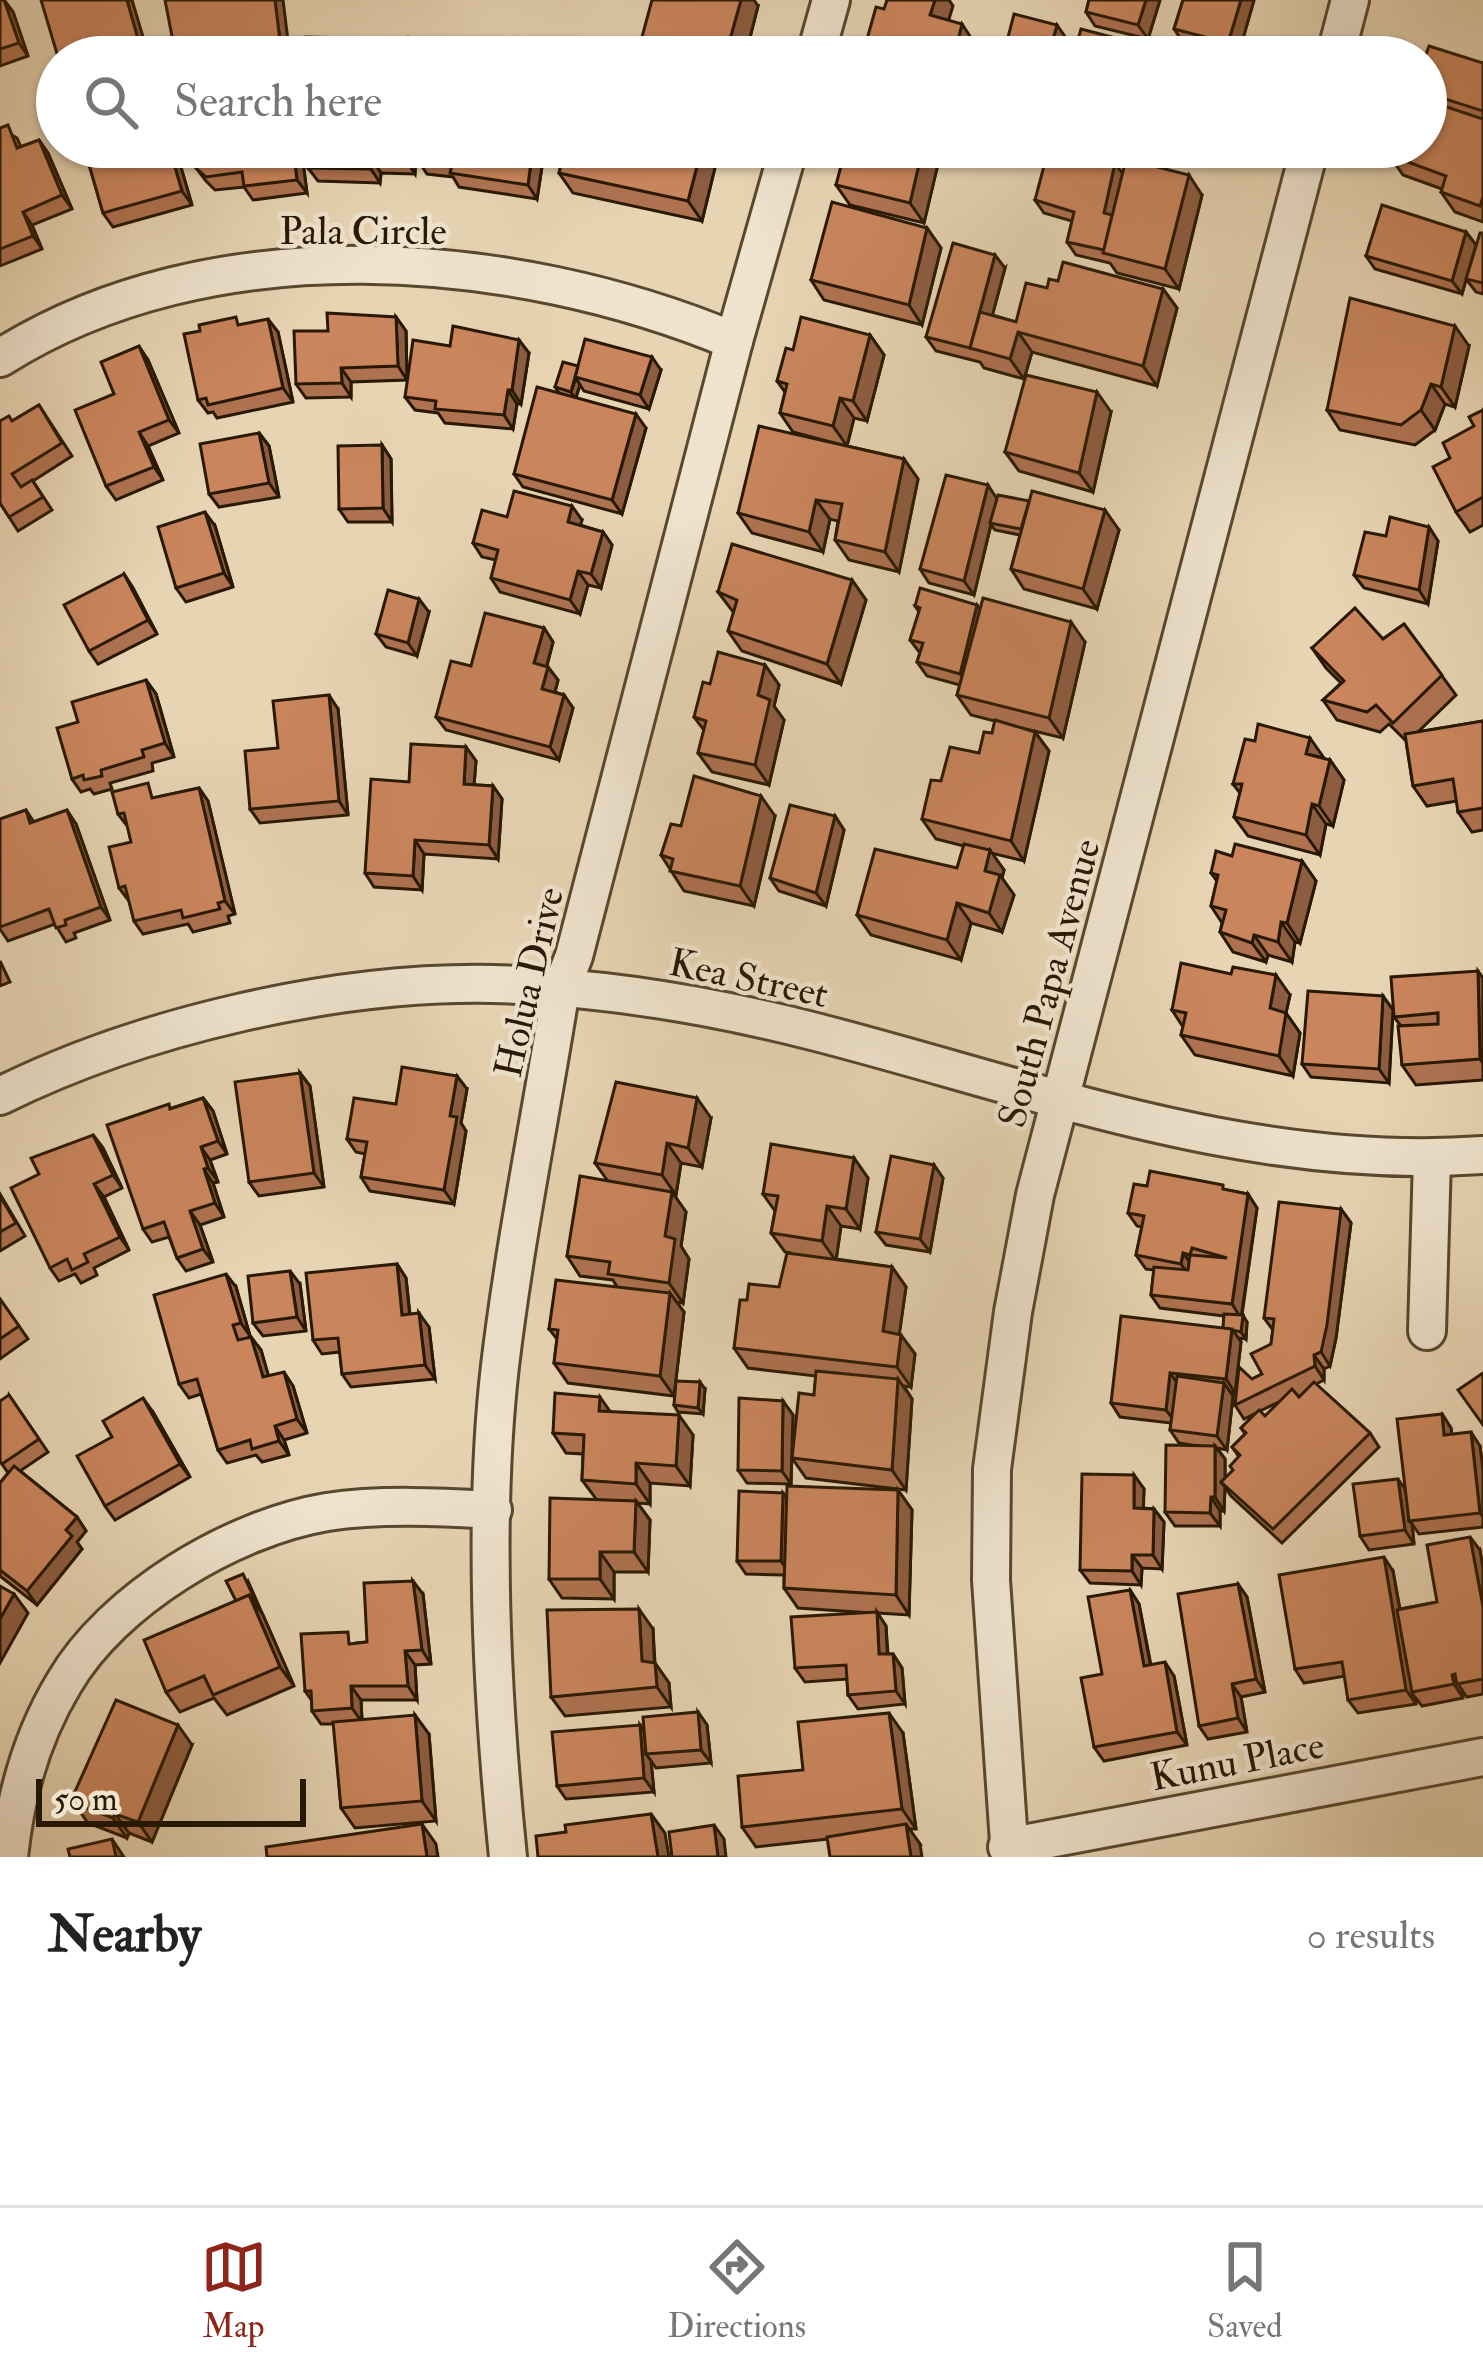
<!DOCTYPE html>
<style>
:root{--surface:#fff;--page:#f2f2f2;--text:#222;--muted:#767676;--line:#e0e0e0;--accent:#8f2418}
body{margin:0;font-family:"IM FELL Double Pica",serif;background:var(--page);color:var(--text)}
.scale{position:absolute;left:36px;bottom:30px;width:270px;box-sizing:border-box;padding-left:12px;border:6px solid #291902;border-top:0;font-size:33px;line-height:42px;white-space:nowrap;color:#291902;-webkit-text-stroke:9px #efe3ce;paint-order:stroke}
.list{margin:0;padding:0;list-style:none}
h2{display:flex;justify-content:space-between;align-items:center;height:156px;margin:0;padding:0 48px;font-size:51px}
h2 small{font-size:39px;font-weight:400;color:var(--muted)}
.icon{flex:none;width:66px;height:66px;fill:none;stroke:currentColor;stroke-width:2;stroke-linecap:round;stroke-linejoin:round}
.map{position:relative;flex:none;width:1483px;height:1857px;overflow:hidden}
.search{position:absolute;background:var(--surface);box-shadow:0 3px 9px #0004;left:36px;right:36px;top:36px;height:132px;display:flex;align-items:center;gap:30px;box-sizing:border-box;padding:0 42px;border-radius:66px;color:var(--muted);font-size:45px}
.sheet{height:348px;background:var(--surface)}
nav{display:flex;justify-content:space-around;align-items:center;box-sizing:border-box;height:168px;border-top:3px solid var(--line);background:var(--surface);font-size:33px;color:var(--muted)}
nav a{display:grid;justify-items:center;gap:6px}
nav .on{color:var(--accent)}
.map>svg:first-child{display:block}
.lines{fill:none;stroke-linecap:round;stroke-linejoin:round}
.minor-casing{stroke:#58482e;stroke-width:42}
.minor{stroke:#efe3ce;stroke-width:36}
.wall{fill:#ae7250;stroke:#291902;stroke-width:3;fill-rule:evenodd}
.shaded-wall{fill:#8d5d41;stroke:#291902;stroke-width:3}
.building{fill:#ca855d;stroke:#291902;stroke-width:3;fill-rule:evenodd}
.labels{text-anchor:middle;stroke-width:9;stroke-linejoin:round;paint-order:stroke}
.street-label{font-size:39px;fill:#291902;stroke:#efe3ce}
</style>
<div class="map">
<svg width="1483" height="1857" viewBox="0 0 1483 1857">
<rect width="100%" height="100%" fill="#e7d4b3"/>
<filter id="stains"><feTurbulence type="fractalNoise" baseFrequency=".00167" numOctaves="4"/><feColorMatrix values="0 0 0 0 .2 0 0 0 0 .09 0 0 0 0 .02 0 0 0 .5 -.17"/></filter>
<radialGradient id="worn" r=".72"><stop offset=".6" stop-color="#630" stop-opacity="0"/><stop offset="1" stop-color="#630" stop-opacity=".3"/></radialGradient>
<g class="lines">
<defs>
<g id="minor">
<path d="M815 57 831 0"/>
<path d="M1335 57 1350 0"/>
<path d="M0 358C210 225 512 248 734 341"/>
<path d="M0 1096C141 1026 335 981 493 984 602 987 711 1005 816 1032 1037 1089 1251 1172 1483 1155"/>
<path d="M1427 1331 1432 1159"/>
<path d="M1007 1847 1483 1757"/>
<path d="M9 1857C15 1797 32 1736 64 1683 113 1599 232 1528 327 1512 380 1504 440 1507 493 1510"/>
<path d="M508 1857C492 1700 482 1523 500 1366 515 1240 541 1114 561 989L574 956 734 341 789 147"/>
<path d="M1010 1857 991 1580 992 1469 1013 1312 1035 1195 1310 147"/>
</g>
</defs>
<!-- minor casing -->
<use href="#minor" class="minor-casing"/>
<!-- minor -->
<use href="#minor" class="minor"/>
</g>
<!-- wall -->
<g class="wall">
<path d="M0 0H4L13 12 28 56 0 66Z"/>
<path d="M1089 0H1160L1148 39 1095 26 1086 12Z"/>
<path d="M1183 0H1254L1238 56 1183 42 1174 29Z"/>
<path d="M758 6 745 57H646L639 48Z"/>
<path d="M1425 57 1483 63V222L1455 212 1441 192 1442 189 1403 175 1389 155 1426 147Z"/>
<path d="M0 128 17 138 21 147 39 140 48 153 72 209 32 225 42 249 0 266Z"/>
<path d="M84 147H175L192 205 113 227 103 213Z"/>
<path d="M301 147 307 193 253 200 244 187 215 190 206 181 196 168Z"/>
<path d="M416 147 415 174 381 173 380 183 318 181 308 168Z"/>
<path d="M420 147H545L537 199 459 187 453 177 427 174 418 160Z"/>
<path d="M566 147H720L702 221 573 193 559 173Z"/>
<path d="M942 147 924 223 850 205 836 185Z"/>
<path d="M1102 147H1141L1139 154Z"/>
<path d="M1175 147H1210L1208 156Z"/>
<path d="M1122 173 1202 195 1179 289 1117 273 1110 263 1076 255 1067 242 1072 221 1044 213 1035 200Z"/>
<path d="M927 228 941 248 922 325 824 300 811 280Z"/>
<path d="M1466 232 1476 245 1462 294 1375 269 1366 256Z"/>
<path d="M1483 233V294L1476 292 1466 279Z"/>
<path d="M1005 268 992 315 1016 322 1047 288 1058 281 1163 289 1177 308 1157 386 1032 352 1024 379 984 368 980 362 936 351 926 337Z"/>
<path d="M396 317 406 331 407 380 351 382V397L306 398 296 384 328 331Z"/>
<path d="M241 325 278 332 293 402 217 418 213 412 208 413 198 400Z"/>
<path d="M870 335 884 355 867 421 854 418 847 446 904 459 918 479 899 572 849 560 835 540 838 521 830 519 823 552 752 533 738 513 842 445 793 432 780 413 785 392 777 381 793 350Z"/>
<path d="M450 346 529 353 521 404H517L513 429 445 423 438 413 415 410 405 397Z"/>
<path d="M1469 346 1455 407 1445 404 1435 430 1415 445 1340 430 1327 410Z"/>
<path d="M148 360 179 433 148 446 163 480 116 500 106 486 114 394Z"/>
<path d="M578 366 661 370 649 409 584 391 580 385 576 398 646 428 622 514 523 487 514 474 559 393 555 387Z"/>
<path d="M39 405 72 456 33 481 52 510 18 531 0 503 12 421Z"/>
<path d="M1483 410V525L1470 532 1456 512 1450 458 1474 426Z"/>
<path d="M1111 412 1093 492 1019 471 1005 452Z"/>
<path d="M259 433 269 446 279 497 219 507 209 494Z"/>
<path d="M382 445 391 459 392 522H348L339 509Z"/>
<path d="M997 498 1029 501 1119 530 1097 609 1024 589 1011 569 1020 535 995 530 991 525 974 595 929 583 920 569Z"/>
<path d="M507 517 582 520 580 525 603 532 612 545 601 588 588 585 580 614 500 592 491 578 496 560 482 557 473 543Z"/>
<path d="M215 526 233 587 186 602 176 588Z"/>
<path d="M1429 527 1438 541 1428 604 1364 588 1354 575 1386 536Z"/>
<path d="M124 574 133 588 157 634 98 664 89 651Z"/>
<path d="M852 580 866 600 841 684 742 651 728 631 734 613 718 592Z"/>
<path d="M915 606 980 610 1085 642 1063 738 1017 727 1035 732 1049 751 1024 861 991 853 1004 870 1002 878 1014 895 1002 932 971 923 961 960 871 935 857 915 957 868 964 846 936 839 922 819 941 781 979 753 992 733 995 721 971 715 957 695 960 685 927 676 917 662 920 653 910 640 919 612Z"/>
<path d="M429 612 417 656 386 647 376 634Z"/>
<path d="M1404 624 1456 695 1418 732 1483 721V830L1472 832 1458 812 1457 801 1427 806 1413 786 1406 741 1389 724 1380 732 1337 720 1323 700 1341 683 1326 668 1312 648 1383 639Z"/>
<path d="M544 628 553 642 547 666 558 680 555 692 564 695 573 708 559 760 446 730 436 717 471 666Z"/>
<path d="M765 665 779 685 774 706 784 720 769 785 712 772 698 753 704 730 694 717 710 684Z"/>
<path d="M146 680 156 694 174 757 152 763 153 771 110 783 112 789 94 794 90 789 81 792 72 779 78 722Z"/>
<path d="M338 709 348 815 260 823 250 809 278 748Z"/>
<path d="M466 747 476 761 474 785 493 786 502 799 498 859 424 854 422 890 374 887 365 873 409 782Z"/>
<path d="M1324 759 1330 760 1344 780 1333 826 1326 824 1320 855 1248 836 1234 817 1240 793 1233 784Z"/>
<path d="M199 788 208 801 235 914 228 916 230 923 193 932 188 924 143 934 134 921 129 901 119 888 131 842 128 827 118 814 158 797Z"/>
<path d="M26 810 34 822 76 824 110 920 74 933 76 938 66 942 55 924 8 941 0 929V819Z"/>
<path d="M775 816 754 906 684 891 661 855 681 826Z"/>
<path d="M835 816 844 830 826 906 779 891 770 878Z"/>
<path d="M1232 856 1302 861 1316 881 1300 943 1295 942 1292 962 1268 955 1266 962 1233 952 1220 932 1222 923 1211 906 1217 881 1211 873Z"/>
<path d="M0 961 10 982 0 986Z"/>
<path d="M1483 978V1080L1416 1085 1402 1065 1401 1026 1394 1017Z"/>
<path d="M1290 995 1286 1013 1300 1033 1293 1076 1195 1055 1181 1035 1183 1027 1172 1010Z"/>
<path d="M1383 996 1393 1010 1389 1083 1311 1077 1302 1064Z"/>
<path d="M300 1073 310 1086 324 1187 259 1196 249 1182Z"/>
<path d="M467 1089 461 1123 466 1131 454 1204 370 1191 361 1177 365 1154 356 1152 347 1139 396 1104Z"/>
<path d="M203 1098 213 1111 227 1154 210 1160 218 1182 213 1183 224 1217 200 1225 213 1262 186 1271 177 1258 169 1237 152 1242 143 1229 172 1108Z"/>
<path d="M711 1118 702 1167 681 1163 676 1195H674L686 1212 681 1246 689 1259 683 1303 676 1302 684 1312 674 1396 568 1383 554 1363 557 1339 549 1329 617 1287 613 1280 580 1276 567 1256 607 1180 595 1163Z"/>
<path d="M93 1135 103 1148 122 1188 104 1197 129 1250 94 1268 97 1275 81 1283 75 1274 59 1281 50 1268 39 1174Z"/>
<path d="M854 1158 868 1178 860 1229 841 1226 836 1259 892 1267 906 1287 899 1334 915 1354 911 1387 904 1386 912 1399 906 1490 806 1478 792 1458 814 1395 816 1376 748 1368 734 1348 779 1287 790 1253 785 1252 771 1233 775 1211 763 1194Z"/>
<path d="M934 1165 943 1178 930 1252 886 1245 876 1232Z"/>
<path d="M1147 1186 1227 1190 1248 1194 1257 1208 1242 1315 1247 1322 1246 1339 1238 1338 1241 1342 1235 1393 1231 1392 1233 1396 1227 1450 1217 1448 1225 1459V1479L1233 1471 1239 1457 1232 1447 1245 1434 1241 1428 1256 1413 1244 1419 1235 1405 1252 1379 1262 1374 1271 1344 1273 1330 1264 1318 1341 1209 1351 1223 1336 1338 1330 1366 1324 1369V1380L1316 1384 1370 1433 1379 1447 1282 1543 1231 1496 1225 1487 1224 1511H1220V1526H1175L1165 1512 1197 1446 1179 1443 1170 1430 1171 1423 1120 1417 1111 1403 1223 1328 1224 1316 1160 1308 1151 1295 1154 1270 1146 1269 1136 1255 1142 1227 1137 1226 1128 1213ZM1281 1401 1265 1416 1260 1411Z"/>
<path d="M0 1194 25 1236 0 1251Z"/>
<path d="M397 1264 406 1278 410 1314 429 1327 435 1379 351 1387 342 1374 340 1352 322 1354 313 1340Z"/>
<path d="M300 1284 306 1331 263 1336 253 1323Z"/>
<path d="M236 1287 250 1336 261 1350 268 1376 293 1386 307 1433 284 1440 289 1455 262 1462 256 1455 227 1463 218 1450 201 1394 189 1398 179 1384Z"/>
<path d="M0 1299 28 1339 0 1359Z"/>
<path d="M705 1389 703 1414 678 1412 674 1405Z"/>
<path d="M9 1395 48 1452 20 1471 77 1517 86 1531 77 1542 82 1549 37 1605 0 1576V1483L8 1473 0 1461Z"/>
<path d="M783 1401 793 1415 791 1484 747 1483 738 1470Z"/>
<path d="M153 1412 190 1477 115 1520 105 1506Z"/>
<path d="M611 1412 693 1435 690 1486 650 1483V1504L637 1503 650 1520 648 1572H614V1599L562 1598 549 1579 597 1500 582 1480 583 1454 566 1453 553 1433Z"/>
<path d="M1442 1414 1451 1428 1452 1434 1480 1446 1483 1470V1527L1419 1534 1412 1524 1414 1544 1369 1550 1360 1536 1406 1490Z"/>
<path d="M1134 1475 1144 1489 1143 1508 1154 1509 1164 1522 1162 1569 1142 1568 1141 1585 1090 1583 1080 1570Z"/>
<path d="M898 1490 912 1510 909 1615 877 1613 886 1626 888 1654H893L902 1668 905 1704 858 1709 848 1695 847 1679 805 1682 795 1668 871 1613 798 1608 784 1588V1575L746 1574 737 1561 787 1498Z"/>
<path d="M1480 1550 1483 1569V1694L1467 1697 1462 1690 1463 1698 1422 1706 1414 1696 1416 1704 1358 1713 1348 1700 1345 1676 1304 1683 1295 1669 1393 1571 1400 1609 1437 1602Z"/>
<path d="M248 1581 294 1686 227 1715 214 1698 180 1712 166 1692 236 1601Z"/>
<path d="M1238 1584 1247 1597 1265 1692 1241 1697 1247 1732 1208 1739 1199 1726Z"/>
<path d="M1130 1590 1139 1604 1151 1665 1174 1676 1187 1745 1104 1761 1094 1747 1102 1674Z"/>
<path d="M423 1594 431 1664 415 1665 417 1700H361L362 1719 429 1734 436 1821 355 1828 341 1808 334 1724H321L312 1711V1701L305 1691 356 1643 367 1642Z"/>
<path d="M653 1629 655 1663 669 1683 671 1707 565 1716 551 1697Z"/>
<path d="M698 1712 707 1725 711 1763 656 1768 651 1761 654 1792 566 1799 557 1786 640 1725 644 1731Z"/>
<path d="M903 1733 916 1829H909L920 1844 828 1839 756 1847 742 1827 803 1770Z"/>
<path d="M192 1745 152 1842 129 1833 127 1838 88 1823 74 1803 76 1799 73 1796Z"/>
</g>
<!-- shaded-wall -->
<g class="shaded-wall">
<path d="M4 0 13 12 28 56 19 43Z"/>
<path d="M127 0H132L149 57H143Z"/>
<path d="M275 0H283L290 57H282Z"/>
<path d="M741 0H754L758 6 745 57H725Z"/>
<path d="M935 0H949L953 6 944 35 930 15Z"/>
<path d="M1146 0H1160L1148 39 1138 25Z"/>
<path d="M1241 0H1254L1238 56 1228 43Z"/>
<path d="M962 24 975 44 972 57H954Z"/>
<path d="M1057 25 1066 38 1061 57H1048Z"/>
<path d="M409 39 418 52V57H408Z"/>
<path d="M39 140 48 153 72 209 62 195Z"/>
<path d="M169 147H175L192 205 182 191Z"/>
<path d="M293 147H301L307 193 297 180Z"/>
<path d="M406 147H416L415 174 406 160Z"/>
<path d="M533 147H545L537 199 528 185Z"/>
<path d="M702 147H720L702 221 688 201Z"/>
<path d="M923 147H942L924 223 910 203Z"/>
<path d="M372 159 381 173 380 183 371 169Z"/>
<path d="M1115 163 1125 177 1113 226 1104 213Z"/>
<path d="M1189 175 1202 195 1179 289 1165 269Z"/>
<path d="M23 212 32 225 42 249 33 236Z"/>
<path d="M927 228 941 248 922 325 909 305Z"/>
<path d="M1466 232 1476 245 1462 294 1452 281Z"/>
<path d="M995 255 1005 268 983 351 970 348Z"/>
<path d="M1163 289 1177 308 1157 386 1143 366Z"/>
<path d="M396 317 406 331 407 380 398 366Z"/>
<path d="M268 319 278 332 293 402 283 388Z"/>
<path d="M1455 326 1469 346 1455 407 1441 387Z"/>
<path d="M1018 332 1032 352 1024 379 1010 359Z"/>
<path d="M870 335 884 355 867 421 853 401Z"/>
<path d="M519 340 529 353 521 404 512 390Z"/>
<path d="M139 346 148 360 179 433 169 420Z"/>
<path d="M652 357 661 370 649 409 640 395Z"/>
<path d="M341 368 351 382V397L342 383Z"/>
<path d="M576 378 580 385 575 399 571 392Z"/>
<path d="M1431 384 1445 404 1435 430 1421 410Z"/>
<path d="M508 390 517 404 513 429 504 415Z"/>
<path d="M1097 392 1111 412 1093 492 1079 473Z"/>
<path d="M840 398 854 418 847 446 833 426Z"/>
<path d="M636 414 646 428 622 514 612 500Z"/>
<path d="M139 432 148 446 163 480 154 467Z"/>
<path d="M259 433 269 446 279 497 269 483Z"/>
<path d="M382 445 391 459 392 522 383 508Z"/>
<path d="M904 459 918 479 899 572 885 552Z"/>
<path d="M988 485 997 499 974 595 964 581Z"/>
<path d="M816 500 830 519 823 552 809 532Z"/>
<path d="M572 506 582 520 577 536 568 522Z"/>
<path d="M1105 510 1119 530 1097 609 1083 589Z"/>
<path d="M205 512 215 526 233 587 224 573Z"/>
<path d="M1429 527 1438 541 1428 604 1419 590Z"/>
<path d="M603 532 612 545 601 588 591 574Z"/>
<path d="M578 571 588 585 580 614 570 600Z"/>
<path d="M124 574 133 588 157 634 148 620Z"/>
<path d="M852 580 866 600 841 684 827 664Z"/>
<path d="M419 599 429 612 417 656 408 643Z"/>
<path d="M977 605 987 619 970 687 960 674Z"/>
<path d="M1071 622 1085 642 1063 738 1049 718Z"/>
<path d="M544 628 553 642 544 676 534 663Z"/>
<path d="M765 665 779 685 774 706 784 720 769 785 755 765 758 695Z"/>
<path d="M548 667 558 680 552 703 542 689Z"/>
<path d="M146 680 156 694 174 757 165 743Z"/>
<path d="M329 695 338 709 348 815 339 801Z"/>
<path d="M564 695 573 708 559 760 550 747Z"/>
<path d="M1035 732 1049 751 1024 861 1011 841Z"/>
<path d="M1310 738 1324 758 1306 754Z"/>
<path d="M466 747 476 761 473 798 464 784Z"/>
<path d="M1330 760 1344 780 1333 826 1319 806Z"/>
<path d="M493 786 502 799 498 859 489 845Z"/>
<path d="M199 788 208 801 235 914 225 901Z"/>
<path d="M761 796 775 816 754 906 740 886Z"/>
<path d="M1312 804 1326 824 1320 855 1306 835Z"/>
<path d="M67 810 76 824 110 920 101 907Z"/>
<path d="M835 816 844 830 826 906 816 893Z"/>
<path d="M415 840 424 854 422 890 413 876Z"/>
<path d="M990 850 1004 870 1002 878 1014 895 1002 932 989 913 985 871Z"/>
<path d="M1302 861 1316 881 1300 943 1287 923Z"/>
<path d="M957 903 971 923 961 960 947 940Z"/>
<path d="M1281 922 1295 942 1292 962 1278 942Z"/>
<path d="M1254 935 1268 955 1266 962 1252 943Z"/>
<path d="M1478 971 1483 978V1063L1480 1059Z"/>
<path d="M1276 975 1290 995 1286 1013 1300 1033 1293 1076 1279 1056 1270 1008Z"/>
<path d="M1383 996 1393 1010 1389 1083 1379 1069Z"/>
<path d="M300 1073 310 1086 324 1187 314 1173Z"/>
<path d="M457 1076 467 1089 461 1123 466 1131 454 1204 444 1190 450 1116Z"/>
<path d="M203 1098 213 1111 227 1154 218 1141Z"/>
<path d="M697 1098 711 1118 702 1167 688 1148Z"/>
<path d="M93 1135 103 1148 122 1188 113 1175Z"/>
<path d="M667 1143 681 1163 676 1195 662 1175Z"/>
<path d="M201 1147 210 1160 218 1182 208 1168Z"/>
<path d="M854 1158 868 1178 860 1229 846 1209Z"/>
<path d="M934 1165 943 1178 930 1252 920 1239Z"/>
<path d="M204 1169 213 1183 224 1217 215 1203Z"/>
<path d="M94 1184 104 1197 129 1250 120 1237Z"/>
<path d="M672 1192 686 1212 681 1246 689 1259 683 1303 669 1283 665 1236Z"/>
<path d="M1248 1194 1257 1208 1241 1318 1232 1304Z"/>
<path d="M827 1206 841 1226 836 1261 822 1241Z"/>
<path d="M1341 1209 1351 1223 1336 1338 1330 1366 1321 1352Z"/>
<path d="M190 1211 200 1225 213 1262 203 1249Z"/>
<path d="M1183 1253 1193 1266 1191 1278 1181 1264Z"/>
<path d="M397 1264 406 1278 411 1328 402 1315Z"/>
<path d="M892 1267 906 1287 897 1351 883 1331Z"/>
<path d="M290 1271 300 1284 306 1331 297 1317Z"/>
<path d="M226 1274 236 1287 250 1336 241 1323Z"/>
<path d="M670 1293 684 1312 674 1396 660 1376Z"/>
<path d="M419 1313 429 1327 435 1379 425 1365Z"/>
<path d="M1243 1315 1247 1322 1246 1339 1241 1332Z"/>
<path d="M1232 1329 1241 1342 1235 1393 1226 1379Z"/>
<path d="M901 1335 915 1354 911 1387 897 1367Z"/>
<path d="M251 1337 261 1350 273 1391 263 1377Z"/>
<path d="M1314 1355 1324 1369V1380L1315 1366Z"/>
<path d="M284 1372 293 1386 307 1433 297 1419Z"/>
<path d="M1170 1373 1180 1387 1176 1423 1166 1410Z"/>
<path d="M898 1379 912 1399 906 1490 892 1470Z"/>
<path d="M700 1382 705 1389 703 1414 698 1408Z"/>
<path d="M1224 1383 1233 1396 1227 1450 1217 1436Z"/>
<path d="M600 1397 614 1417 599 1411Z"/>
<path d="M143 1398 153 1412 190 1477 180 1464Z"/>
<path d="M783 1401 793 1415 791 1484 782 1471Z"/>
<path d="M1442 1414 1451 1428 1454 1449 1444 1435Z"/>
<path d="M679 1415 693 1435 690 1486 676 1466Z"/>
<path d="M275 1426 284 1440 289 1455 279 1441Z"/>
<path d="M1471 1432 1480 1446 1483 1470V1517L1480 1513Z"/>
<path d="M1215 1446 1225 1459V1486L1221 1482 1225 1487 1224 1511 1215 1497Z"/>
<path d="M636 1463 650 1483V1504L636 1484Z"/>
<path d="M1134 1475 1144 1489 1143 1522 1134 1508Z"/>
<path d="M1398 1479 1407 1492 1409 1521 1412 1524 1414 1544 1405 1530Z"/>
<path d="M898 1490 912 1510 909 1615 896 1595Z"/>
<path d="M783 1493 793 1507 791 1575 781 1561Z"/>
<path d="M1211 1497 1220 1511V1526L1210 1513Z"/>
<path d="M636 1501 650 1520 648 1572 634 1552Z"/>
<path d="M1154 1509 1164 1522 1162 1569 1153 1555Z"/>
<path d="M77 1517 86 1531 77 1542 82 1549 37 1605 27 1591 66 1530Z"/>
<path d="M1470 1537 1480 1550 1483 1569V1607Z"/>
<path d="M600 1552 614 1572V1599L600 1579Z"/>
<path d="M1132 1555 1142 1568 1141 1585 1132 1571Z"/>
<path d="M1384 1557 1393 1571 1414 1692H1412L1416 1704 1406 1690Z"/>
<path d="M413 1581 423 1594 431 1664 422 1650Z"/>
<path d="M1238 1584 1247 1597 1265 1692 1256 1679Z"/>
<path d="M1130 1590 1139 1604 1153 1679 1144 1666Z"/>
<path d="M14 1594 28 1613 0 1663V1619Z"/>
<path d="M249 1595 263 1615 294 1686 280 1667Z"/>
<path d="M639 1609 653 1629 655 1681 642 1661Z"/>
<path d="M877 1612 886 1626 888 1668 879 1654Z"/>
<path d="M405 1651 415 1665 417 1700 408 1686Z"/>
<path d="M893 1654 902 1668 905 1704 896 1691Z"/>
<path d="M1165 1662 1174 1676 1187 1745 1177 1732Z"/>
<path d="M655 1663 669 1683 671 1707 657 1687Z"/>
<path d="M1452 1675 1462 1690 1463 1698 1454 1684Z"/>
<path d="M1232 1684 1241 1697 1247 1732 1238 1718Z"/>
<path d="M351 1686 361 1700 362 1722 352 1708Z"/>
<path d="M698 1712 707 1725 711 1763 701 1750Z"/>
<path d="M889 1713 903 1733 916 1829 902 1809Z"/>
<path d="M415 1715 429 1734 436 1821 422 1801Z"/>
<path d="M178 1725 192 1745 152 1842 138 1822Z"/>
<path d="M640 1725 649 1738 646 1754 651 1761 654 1792 644 1778Z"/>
<path d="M115 1814 129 1833 127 1838 113 1818Z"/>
<path d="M651 1814 665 1833 669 1857H658Z"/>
<path d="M422 1824 436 1844 438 1857H427Z"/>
<path d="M906 1824 920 1844 922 1857H911Z"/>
<path d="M714 1825 724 1839 726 1857H718Z"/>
<path d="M112 1839 124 1857H116Z"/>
</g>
<!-- building -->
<g class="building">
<path d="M0 0H4L19 43 0 49Z"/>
<path d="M41 0H127L143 57H58Z"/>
<path d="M165 0H275L282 57H176Z"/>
<path d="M652 0H741L725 57H674L639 48Z"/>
<path d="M887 0H935L930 15 962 24 954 57H862L876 7 884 9Z"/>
<path d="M1089 0H1146L1138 25 1086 12Z"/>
<path d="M1183 0H1241L1228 43 1174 29Z"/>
<path d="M1014 14 1057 25 1048 57H1003Z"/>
<path d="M1081 29 1154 48 1152 57H1073Z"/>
<path d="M305 37 409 39 408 57H304Z"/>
<path d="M1429 46 1483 63V111L1426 93 1425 57Z"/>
<path d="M1426 100 1483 119V197L1480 206 1441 192 1446 176 1389 155 1391 147H1426Z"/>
<path d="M8 125 17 148 39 140 62 195 23 212 33 236 0 249V128Z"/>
<path d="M84 147H169L182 191 103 213Z"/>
<path d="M192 147H293L297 180 244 186 242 172 206 177 196 168Z"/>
<path d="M309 147H406V160L372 159 371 169 308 168Z"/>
<path d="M420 147H533L528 185 450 173 452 165 418 160Z"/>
<path d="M566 147H702L688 201 559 173Z"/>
<path d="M846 147H923L910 203 836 185Z"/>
<path d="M1049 147 1115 163 1104 213 1112 215 1104 250 1067 242 1074 212 1035 200Z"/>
<path d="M1126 159 1189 175 1165 269 1103 253Z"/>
<path d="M832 202 927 228 909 305 811 280Z"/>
<path d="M1382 205 1466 232 1452 281 1366 256Z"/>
<path d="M1480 233H1483V283L1466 279Z"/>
<path d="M953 243 995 255 970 348 926 337Z"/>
<path d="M1063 262 1163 289 1143 366 1018 332 1010 359 970 348 980 312 1016 322 1026 283 1047 288 1049 279 1058 281Z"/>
<path d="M1350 298 1455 326 1441 387 1431 384 1421 410 1401 425 1327 410Z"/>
<path d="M327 313 396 317 398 366 341 368 342 383 296 384 294 331H328Z"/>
<path d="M236 317 238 325 268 319 283 388 208 405 206 398 198 400 184 334 200 331 199 325Z"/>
<path d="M801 317 870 335 853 401 840 398 833 426 780 413 787 384 777 381 786 348 793 350Z"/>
<path d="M453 326 519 340 512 390H508L504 415 435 409 436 401 405 397 413 340 450 346Z"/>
<path d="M585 339 652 357 640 395 575 377Z"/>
<path d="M139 346 169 420 139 432 154 467 106 486 75 410 114 394 101 362Z"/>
<path d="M563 362 578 366 571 392 555 387Z"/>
<path d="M1026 375 1097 392 1079 473 1005 452Z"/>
<path d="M537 387 636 414 612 500 514 474Z"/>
<path d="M39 405 62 443 12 474 21 487 32 480 43 497 9 517 0 503V421L9 416 12 421Z"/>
<path d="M1483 410V497L1456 512 1433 467 1450 458 1443 443 1474 426 1469 417Z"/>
<path d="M759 426 904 459 885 552 835 540 842 504 816 500 809 532 738 513Z"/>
<path d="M259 433 269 483 209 494 200 444Z"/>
<path d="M382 445 383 508 339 509 338 446Z"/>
<path d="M946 475 988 485 964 581 920 569Z"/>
<path d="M514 491 572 506 568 522 603 532 591 574 578 571 570 600 491 578 498 550 473 543 482 510 507 517Z"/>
<path d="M1032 491 1105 510 1083 589 1011 569Z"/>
<path d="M998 495 1029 501 1021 529 990 523Z"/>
<path d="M205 512 224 573 176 588 158 527Z"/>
<path d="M1390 517 1429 527 1419 590 1354 575 1365 532 1386 536Z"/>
<path d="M732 544 852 580 827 664 728 631 737 600 718 592Z"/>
<path d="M124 574 148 620 89 651 64 605Z"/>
<path d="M920 588 977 605 960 674 917 662 923 643 910 640 920 608 915 606Z"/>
<path d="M388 590 419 599 408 643 376 634Z"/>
<path d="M983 598 1071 622 1049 718 957 695Z"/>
<path d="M1355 608 1383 639 1404 624 1442 675 1393 723 1376 705 1367 712 1323 700 1344 681 1312 648Z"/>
<path d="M485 613 544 628 534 663 548 667 542 689 564 695 550 747 436 717 451 661 471 666Z"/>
<path d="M718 652 765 665 758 695 770 700 755 765 698 753 706 721 694 717 703 682 710 684Z"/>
<path d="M146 680 165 743 142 750 144 757 101 770 102 776 84 780 83 775 72 779 57 728 78 722 72 702Z"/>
<path d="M329 695 339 801 250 809 245 751 278 748 273 701Z"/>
<path d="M995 720 1035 732 1011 841 922 819 931 780 941 781 950 747 979 753 984 732 992 733Z"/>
<path d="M1483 721V808L1458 812 1453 779 1413 786 1405 734Z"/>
<path d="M1258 724 1310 738 1306 754 1330 760 1319 806 1312 804 1306 835 1234 817 1242 784H1233L1245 739 1255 741Z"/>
<path d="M411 744 466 747 464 784 493 786 489 845 415 840 413 876 365 873 371 779 409 782Z"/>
<path d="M694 776 761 796 740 886 670 871 673 859 661 855 671 824 681 826Z"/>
<path d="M148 783 152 798 199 788 225 901 218 903 220 909 183 918 181 910 134 921 125 886 119 888 109 847 131 842 124 813 118 814 112 792Z"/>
<path d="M790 805 835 816 816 893 770 878Z"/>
<path d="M26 810 30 823 67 810 101 907 65 920 66 925 56 928 49 909 0 927V819Z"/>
<path d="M964 844 990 850 985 871 1000 875 989 913 957 903 947 940 857 915 875 849 957 868Z"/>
<path d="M1235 844 1302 861 1287 923 1281 922 1278 942 1254 935 1252 943 1220 932 1226 910 1211 906 1218 875 1211 873 1216 851 1232 856Z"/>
<path d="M1181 963 1231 974 1233 967 1276 975 1270 1008 1286 1013 1279 1056 1181 1035 1186 1013 1172 1010Z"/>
<path d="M1478 971 1480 1059 1402 1065 1398 1026 1438 1024V1013L1394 1017 1391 977Z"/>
<path d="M1308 991 1383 996 1379 1069 1302 1064Z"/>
<path d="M402 1067 457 1076 450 1116 457 1117 444 1190 361 1177 367 1142 347 1139 354 1098 396 1104Z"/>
<path d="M300 1073 314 1173 249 1182 235 1082Z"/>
<path d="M616 1082 697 1098 688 1148 667 1143 662 1175 595 1163Z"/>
<path d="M203 1098 218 1141 201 1147 208 1168 204 1169 215 1203 190 1211 203 1249 177 1258 164 1222 143 1229 107 1125 169 1104 170 1109Z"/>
<path d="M93 1135 113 1175 94 1184 120 1237 84 1254 88 1262 72 1270 67 1259 50 1268 11 1188 39 1174 31 1158Z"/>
<path d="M771 1144 854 1158 846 1209 827 1206 822 1241 771 1233 778 1196 763 1194Z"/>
<path d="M891 1156 934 1165 920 1239 876 1232Z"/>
<path d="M1150 1171 1223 1185V1189L1248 1194 1232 1304 1151 1295 1154 1267 1188 1270 1190 1255 1183 1253 1181 1264 1136 1255 1144 1216 1128 1213 1134 1184 1147 1186ZM1192 1248 1227 1258 1190 1255Z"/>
<path d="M580 1176 672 1192 665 1236 675 1239 669 1283 608 1274 610 1262 567 1256Z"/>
<path d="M0 1196 16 1223 0 1232Z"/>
<path d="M1279 1202 1341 1209 1327 1325 1321 1352 1314 1355 1315 1366 1235 1405 1239 1367 1252 1379 1262 1374 1251 1354 1271 1344 1274 1319 1264 1318Z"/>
<path d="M787 1253 892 1267 883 1331 901 1335 897 1367 734 1348 740 1300H747L749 1284 779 1287Z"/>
<path d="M397 1264 402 1315 419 1313 425 1365 342 1374 338 1338 313 1340 306 1273Z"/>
<path d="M290 1271 297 1317 253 1323 248 1276Z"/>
<path d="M226 1274 241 1323 233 1325 238 1340 251 1337 263 1377 284 1372 297 1419 275 1426 279 1441 252 1449 250 1440 218 1450 197 1379 179 1384 154 1295Z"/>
<path d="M556 1280 670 1293 660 1376 554 1363 558 1330 549 1329Z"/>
<path d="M0 1299 19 1326 0 1339Z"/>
<path d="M1224 1314 1243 1315 1241 1332 1223 1328Z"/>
<path d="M1121 1316 1232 1329 1226 1379 1170 1373 1166 1410 1111 1403Z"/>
<path d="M816 1371 898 1379 892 1470 792 1458 799 1393 814 1395Z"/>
<path d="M1483 1373V1425L1458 1390Z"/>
<path d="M1177 1376 1224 1383 1217 1436 1170 1430Z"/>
<path d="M676 1381 700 1382 698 1408 674 1405Z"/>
<path d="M1314 1382 1370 1433 1273 1529 1221 1482 1233 1470 1230 1466 1240 1455 1232 1447 1246 1433 1241 1428 1259 1410 1265 1416 1292 1389 1299 1397Z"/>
<path d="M555 1393 600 1397 599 1411 679 1415 676 1466 636 1463V1484L582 1480 584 1435 553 1433Z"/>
<path d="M9 1395 39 1439 2 1464 0 1461V1401Z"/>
<path d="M143 1398 180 1464 105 1506 77 1456 112 1437 103 1421Z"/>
<path d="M739 1398 783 1401 782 1471 738 1470Z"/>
<path d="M1442 1414 1444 1435 1471 1432 1480 1513 1409 1521 1397 1419Z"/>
<path d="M1166 1445 1215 1446V1497H1211L1210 1513 1165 1512Z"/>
<path d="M14 1466 77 1517 66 1530 72 1536 27 1591 0 1570V1483Z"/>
<path d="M1082 1474 1134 1475V1508L1154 1509 1153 1555H1132V1571L1080 1570Z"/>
<path d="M1398 1479 1405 1530 1360 1536 1353 1484Z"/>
<path d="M787 1486 898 1490 896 1595 784 1588Z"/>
<path d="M739 1491 783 1493 781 1561H737Z"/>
<path d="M550 1498 636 1501 634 1552H600V1579H549Z"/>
<path d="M1470 1537 1483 1607V1679L1457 1684 1455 1674 1452 1675 1454 1684 1412 1692 1397 1610 1437 1602 1427 1545Z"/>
<path d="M1384 1557 1406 1690 1348 1700 1342 1662 1295 1669 1279 1575Z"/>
<path d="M243 1574 257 1604H256L249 1595 236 1601 226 1581Z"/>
<path d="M413 1581 422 1650 405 1651 408 1686H351L352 1708 312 1711 311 1691H305L301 1634 348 1632 349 1644 367 1642 364 1583Z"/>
<path d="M1238 1584 1256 1679 1232 1684 1238 1718 1199 1726 1178 1594Z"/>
<path d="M0 1586 14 1594 0 1619Z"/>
<path d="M1130 1590 1144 1666 1165 1662 1177 1732 1094 1747 1081 1678 1102 1674 1088 1597Z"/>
<path d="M249 1595 280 1667 213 1695 204 1676 166 1692 144 1640Z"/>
<path d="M639 1609 642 1661 655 1663 657 1687 551 1697 547 1610Z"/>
<path d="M877 1612 879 1654H893L896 1691 848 1695 846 1665 795 1668 791 1617Z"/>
<path d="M116 1700 178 1725 138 1822 115 1814 113 1818 74 1803 76 1797 73 1796Z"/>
<path d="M698 1712 701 1750 646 1754 643 1717Z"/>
<path d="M889 1713 902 1809 742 1827 738 1776 803 1770 798 1722Z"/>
<path d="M415 1715 422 1801 341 1808 333 1722Z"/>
<path d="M640 1725 644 1778 557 1786 552 1732Z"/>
<path d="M651 1814 658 1857H538L536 1836 566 1832 565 1825Z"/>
<path d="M422 1824 427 1857H267L266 1847Z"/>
<path d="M906 1824 911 1857H830L827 1837Z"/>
<path d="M714 1825 718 1857H672L669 1832Z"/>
<path d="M112 1839 116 1857H70L68 1849Z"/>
</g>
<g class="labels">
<!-- street labels -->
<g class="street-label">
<text x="363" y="244">Pala Circle</text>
<text transform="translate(749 977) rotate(12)" y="14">Kea Street</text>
<text transform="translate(528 982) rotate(-77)" y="14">Holua Drive</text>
<text transform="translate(1048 983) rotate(-75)" y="14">South Papa Avenue</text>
<text transform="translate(1237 1760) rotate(-11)" y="14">Kunu Place</text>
</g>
</g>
<rect width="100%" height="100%" filter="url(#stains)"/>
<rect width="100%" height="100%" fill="url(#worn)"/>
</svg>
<div class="scale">50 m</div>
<div class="search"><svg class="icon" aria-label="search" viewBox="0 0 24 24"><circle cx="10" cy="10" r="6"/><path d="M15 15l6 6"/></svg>Search here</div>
</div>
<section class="sheet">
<h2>Nearby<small>0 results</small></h2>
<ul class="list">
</ul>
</section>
<nav>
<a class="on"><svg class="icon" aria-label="map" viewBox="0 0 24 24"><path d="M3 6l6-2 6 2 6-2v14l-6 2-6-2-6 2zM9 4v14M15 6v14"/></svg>Map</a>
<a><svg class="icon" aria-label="directions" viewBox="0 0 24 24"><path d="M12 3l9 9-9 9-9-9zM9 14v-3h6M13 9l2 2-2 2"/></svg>Directions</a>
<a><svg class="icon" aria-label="saved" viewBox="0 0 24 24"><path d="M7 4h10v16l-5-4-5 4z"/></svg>Saved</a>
</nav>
